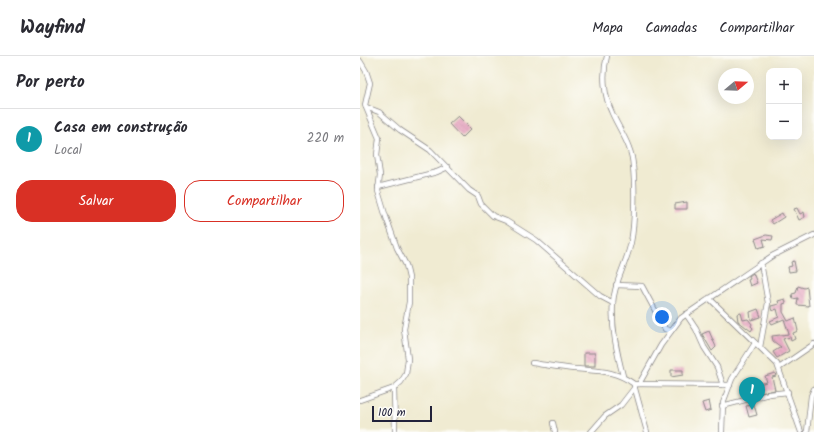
<!DOCTYPE html>
<html lang="pt">
<meta charset="utf-8">
<style>
:root{--surface:#fff;--page:#f7f7f7;--text:#2b2b33;--muted:#7c7c81;--line:#e1e1e2;--accent:#d93025}
body{margin:0;font-family:Kalam,sans-serif;background:var(--page);color:var(--text)}
.controls{position:absolute;right:12px;top:12px;display:grid;overflow:hidden;border-radius:8px;box-shadow:0 4px 16px #0002}
.controls button{width:36px;height:36px;display:grid;place-items:center;padding:0;border:0;border-bottom:1px solid var(--line);background:var(--surface);color:var(--text);font:20px sans-serif}
.compass{position:absolute;left:358px;top:12px;width:36px;height:36px;border-radius:50%;background:var(--surface);box-shadow:0 4px 16px #0002;rotate:71deg}
.scale{position:absolute;left:12px;bottom:10px;width:60px;box-sizing:border-box;padding-left:4px;border:2px solid #22223b;border-top:0;font-size:11px;line-height:14px;white-space:nowrap;color:#22223b;-webkit-text-stroke:3px #fdfcf7;paint-order:stroke}
.you{position:absolute;left:302px;top:261px;width:14px;height:14px;margin:-10px;border:3px solid #fff;border-radius:50%;background:#1a73e8;box-shadow:0 0 0 6px #1a73e833}
.badge{display:grid;place-items:center;width:26px;height:26px;border-radius:50%;background:var(--accent);color:#fff;font-size:13px;font-weight:700}
.pin{position:absolute;translate:-50% -33px;filter:drop-shadow(0 1px 2px #0008)}
.pin::after{content:'';position:absolute;top:21px;width:14px;height:12px;background:inherit;clip-path:polygon(0 0,100% 0,50% 100%)}
.list{margin:0;padding:0;list-style:none}
h2{display:flex;justify-content:space-between;align-items:center;height:52px;margin:0;padding:0 16px;font-size:17px}
h2 small{font-size:13px;font-weight:400;color:var(--muted)}
.list li{display:grid;grid-template-columns:26px 1fr auto;gap:12px;align-items:center;box-sizing:border-box;height:60px;padding:0 16px;border-top:1px solid var(--line)}
.list b{display:block;font-size:15px;white-space:nowrap}
.list p{margin:0;font-size:13px;white-space:nowrap;color:var(--muted)}
.list em{font-size:13px;font-style:normal;color:var(--muted)}
.actions{display:flex;gap:8px;padding:12px 16px}
.actions a{flex:1;padding:9px 0;border:1px solid var(--accent);border-radius:16px;text-align:center;font-size:14px;color:var(--accent)}
.actions .main{background:var(--accent);color:#fff}
.map{position:relative;flex:none;width:454px;height:376px;overflow:hidden}
header{display:flex;align-items:center;gap:24px;box-sizing:border-box;height:56px;padding:0 20px;background:var(--surface);border-bottom:1px solid var(--line)}
header strong{font-size:19px}
nav{display:flex;gap:22px;margin-inline-start:auto;font-size:14px}
main{display:flex}
aside{flex:1;background:var(--surface)}
.map>svg:first-child{display:block}
.building{fill:url(#building-back-hatch)}
.lines{fill:none;stroke-linecap:round;stroke-linejoin:round}
.minor-casing{stroke:#898686;stroke-width:6}
.minor{stroke:#fff;stroke-width:4.5}
</style>
<header>
<strong>Wayfind</strong>
<nav><a>Mapa</a><a>Camadas</a><a>Compartilhar</a></nav>
</header>
<main>
<aside>
<h2>Por perto<small></small></h2>
<ul class="list">
<li><span class="badge" style="background:#0f9aa8">1</span><div><b>Casa em construção</b><p>Local</p></div><em>220 m</em></li>
</ul>
<div class="actions"><a class="main">Salvar</a><a>Compartilhar</a></div>
</aside>
<div class="map">
<svg width="454" height="376" viewBox="0 0 454 376">
<defs>
<pattern id="building-back-hatch" width="6" height="6" patternUnits="userSpaceOnUse"><rect width="6" height="6" fill="#eab0c7"/><path d="M-1 5l2 2M0 0l6 6M5-1l2 2" fill="none" stroke="#c897ac"/></pattern>
</defs>
<rect width="100%" height="100%" fill="#fdfcf7"/>
<filter id="ink" filterUnits="userSpaceOnUse"><feTurbulence type="fractalNoise" baseFrequency=".025" numOctaves="2"/><feDisplacementMap in="SourceGraphic" scale="8" xChannelSelector="R" yChannelSelector="G"/><feConvolveMatrix kernelMatrix="1 2 1 2 8 2 1 2 1" color-interpolation-filters="sRGB"/></filter>
<filter id="wash" filterUnits="userSpaceOnUse"><feTurbulence type="fractalNoise" baseFrequency=".012" numOctaves="4" result="noise"/><feDisplacementMap in="SourceGraphic" scale="16" xChannelSelector="R" yChannelSelector="G"/><feGaussianBlur stdDeviation="0.9" result="paint"/><feColorMatrix in="noise" values="0 0 0 0 0 0 0 0 0 0 0 0 0 0 0 0 0 1.4 0 .05"/><feComposite in="paint" operator="in"/></filter>
<g filter="url(#wash)">
<rect width="100%" height="100%" fill="#f0ebd2"/>
<g id="blocks">
<!-- building -->
<g class="building">
<path d="M98 60 111 73 102 82 89 68Z"/>
<path d="M327 146V153H315V148Z"/>
<path d="M437 152 440 158 444 156 445 161 439 164 434 153Z"/>
<path d="M422 157 424 161 413 168 410 164Z"/>
<path d="M406 179 413 180 412 184 403 183 405 190 398 192 395 183Z"/>
<path d="M434 205 436 215 429 216 428 211 432 210 431 206Z"/>
<path d="M393 217 397 227 390 230 388 224 390 223 389 220Z"/>
<path d="M438 230 444 232 447 231 449 250 437 249 438 242 433 243 432 238 436 237Z"/>
<path d="M425 243 426 247 423 248V256L428 265 435 262 438 275 433 277 435 283 431 285 430 281 423 283 429 295 417 302 413 296 421 291 413 285 412 280 429 278 424 263 412 268 410 265 419 261 417 253 412 255 411 252V250L419 248 418 245Z"/>
<path d="M398 253 401 261 391 264 390 256Z"/>
<path d="M381 257 383 264 388 263 392 268 391 270 393 272 391 275 378 265 377 258Z"/>
<path d="M349 275 356 291 352 295 342 278Z"/>
<rect x="224" y="297" width="11" height="13"/>
<path d="M311 314H323V319L311 321Z"/>
<path d="M415 317 416 320 412 321 415 334 400 337 398 328 407 326 405 320Z"/>
<path d="M349 345 351 354 345 356 342 347Z"/>
<path d="M394 349 397 359 389 361 386 350Z"/>
</g>
</g>
</g>
<g filter="url(#ink)">
<use href="#blocks" fill-opacity="0" stroke="#898686" stroke-width="1"/>
<g class="lines">
<defs>
<g id="minor">
<path d="M247 0C242 18 244 40 252 57 260 75 272 90 273 110 275 130 275 167 271 186 267 207 254 226 253 247 251 271 257 297 263 320"/>
<path d="M0 5 6 15 10 27 5 49 19 82 17 99 20 119 18 135 25 158 37 192 46 209 49 222V246L44 273 48 303 46 318 41 326 34 332 0 344"/>
<path d="M6 51 19 56 40 74 70 94 109 134 118 140 121 148 133 160 146 165 176 184 240 240 253 247"/>
<path d="M18 131 77 116 88 111"/>
<path d="M256 229 282 230 305 273 311 275"/>
<path d="M349 242 417 308 441 376"/>
<path d="M326 258 336 273 344 291 357 311 363 329"/>
<path d="M400 291 408 247 401 207"/>
<path d="M172 307C186 309 201 312 215 313 238 315 255 314 274 328L370 329"/>
<path d="M419 312 454 288"/>
<path d="M279 328 301 289 321 262 412 200 454 179"/>
<path d="M274 329 287 376"/>
<path d="M34 332 35 376"/>
<path d="M362 350 409 338 428 336"/>
<path d="M193 367 195 376"/>
<path d="M231 376 245 360 261 349 275 331"/>
<path d="M362 376 363 347 372 323 395 287"/>
<path d="M447 376 451 340 454 333"/>
</g>
</defs>
<!-- minor casing -->
<use href="#minor" class="minor-casing"/>
<!-- minor -->
<use href="#minor" class="minor"/>
</g>
</g>
</svg>
<div class="controls">
<button>+</button>
<button>−</button>
</div>
<svg class="compass" viewBox="-18 -18 36 36"><path d="M0-13l5 13h-10z" fill="#e53935"/><path d="M0 13l5-13h-10z" fill="#7c7c81"/></svg>
<div class="scale">100 m</div>
<div class="you"></div>
<div class="pin badge" style="left:392px;top:354px;background:#0f9aa8">1</div>
</div>
</main>
